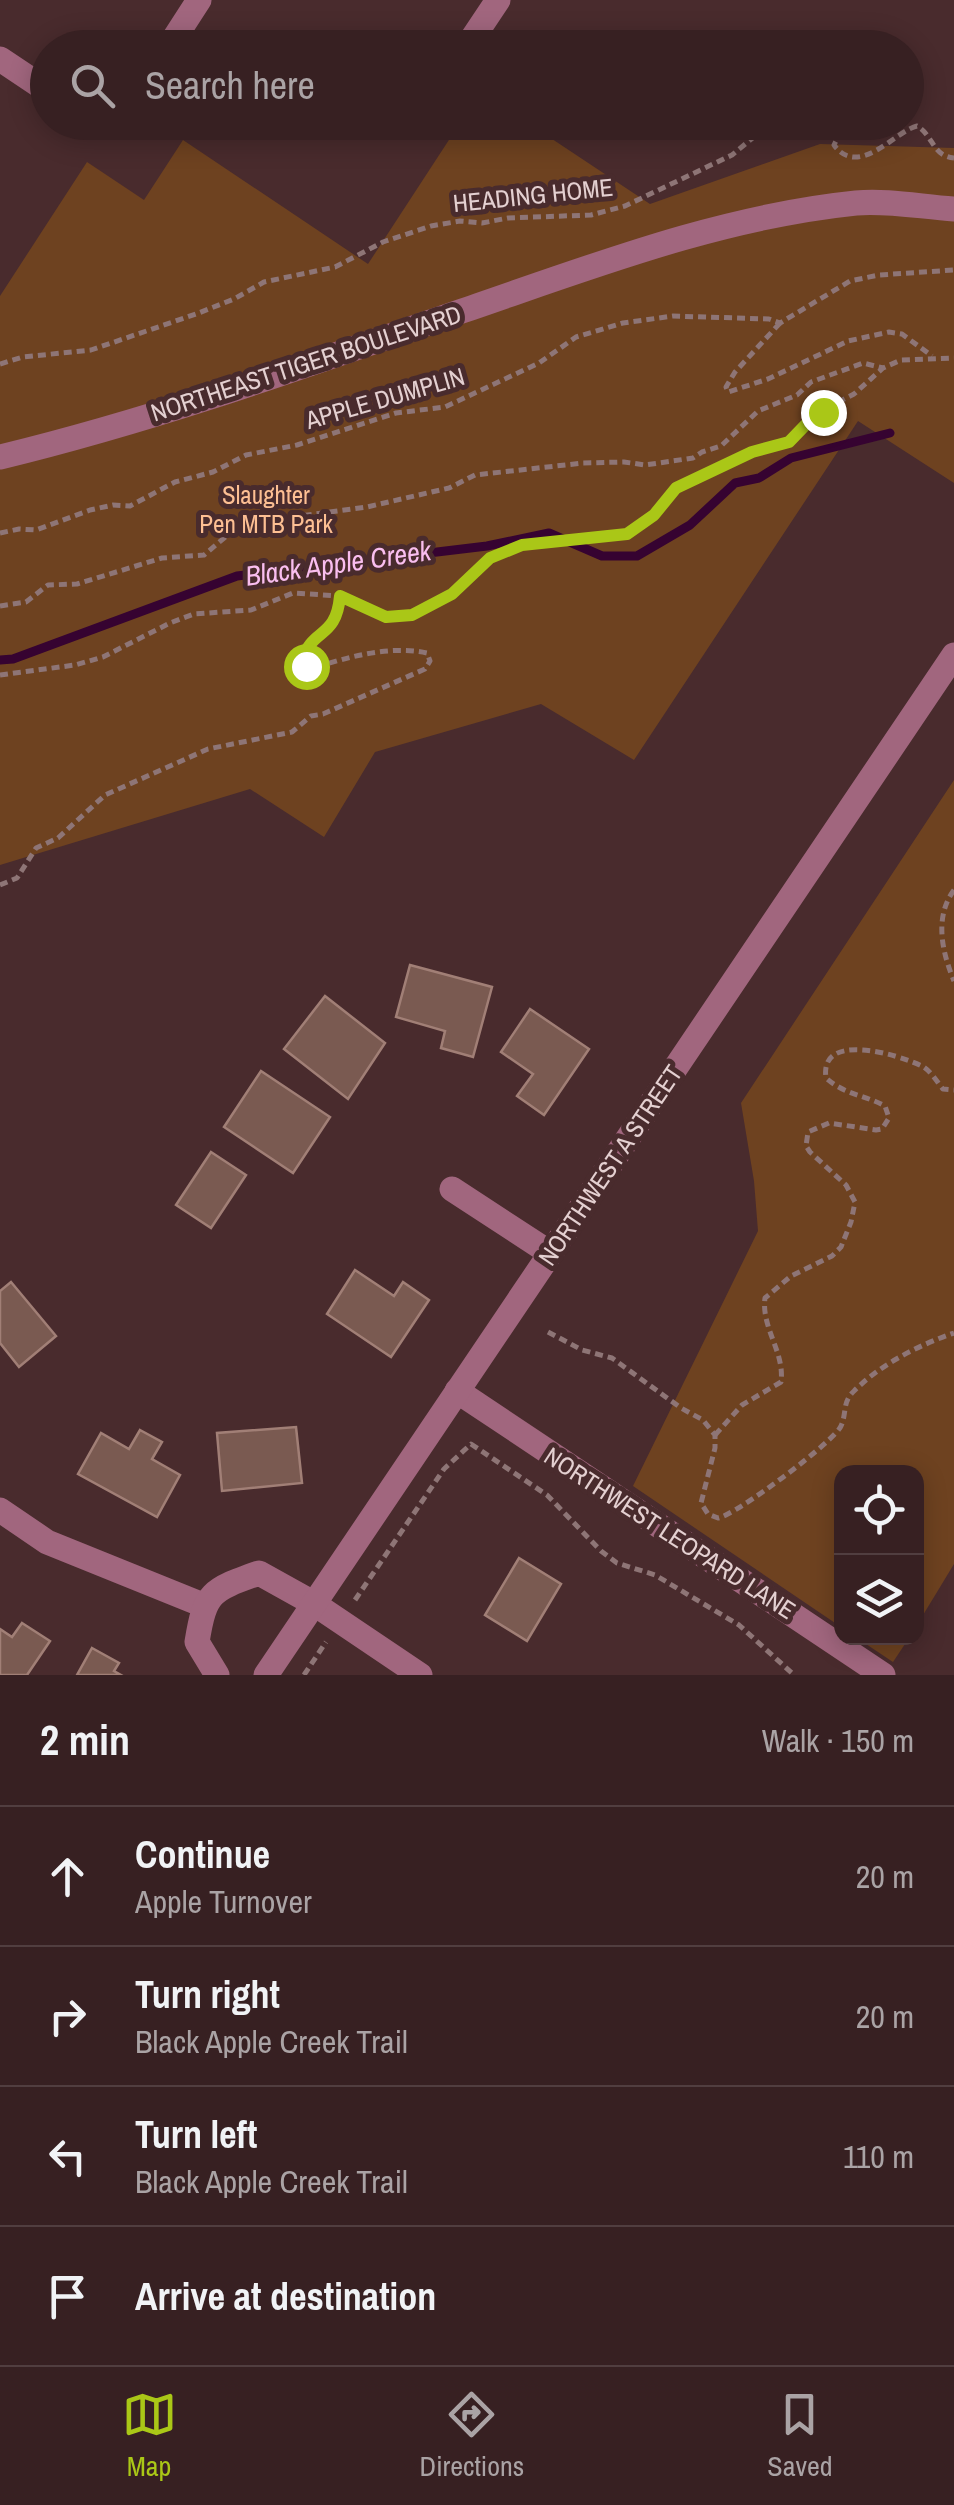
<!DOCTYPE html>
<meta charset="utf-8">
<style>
:root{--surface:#372022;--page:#3e282a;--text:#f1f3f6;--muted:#aaa3a5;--line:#513e40;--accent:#aac717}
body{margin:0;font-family:"Archivo Narrow",sans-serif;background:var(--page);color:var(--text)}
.controls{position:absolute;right:30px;bottom:30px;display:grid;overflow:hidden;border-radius:20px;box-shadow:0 5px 25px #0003}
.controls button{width:90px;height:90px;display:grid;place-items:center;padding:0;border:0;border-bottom:2px solid var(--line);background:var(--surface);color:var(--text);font:50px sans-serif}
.stop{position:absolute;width:30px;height:30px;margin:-22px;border:8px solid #aac717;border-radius:50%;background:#fff}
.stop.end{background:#aac717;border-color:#fff;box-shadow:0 2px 10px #0008}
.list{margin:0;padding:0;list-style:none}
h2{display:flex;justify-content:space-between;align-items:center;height:130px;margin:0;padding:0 40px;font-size:42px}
h2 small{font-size:32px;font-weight:400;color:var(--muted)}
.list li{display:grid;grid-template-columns:65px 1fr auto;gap:30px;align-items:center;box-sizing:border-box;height:140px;padding:0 40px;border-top:2px solid var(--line)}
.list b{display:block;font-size:38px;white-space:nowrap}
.list p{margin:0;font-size:32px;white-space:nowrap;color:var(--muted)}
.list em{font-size:32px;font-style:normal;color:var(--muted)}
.icon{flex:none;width:55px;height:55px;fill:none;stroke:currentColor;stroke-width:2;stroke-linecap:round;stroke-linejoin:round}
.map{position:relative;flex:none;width:954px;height:1675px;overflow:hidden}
.search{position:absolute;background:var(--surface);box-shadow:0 5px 25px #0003;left:30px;right:30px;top:30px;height:110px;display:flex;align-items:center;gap:25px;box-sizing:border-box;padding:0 35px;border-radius:55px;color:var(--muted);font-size:38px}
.sheet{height:690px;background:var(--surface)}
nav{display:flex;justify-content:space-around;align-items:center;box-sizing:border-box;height:140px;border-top:2px solid var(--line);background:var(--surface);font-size:28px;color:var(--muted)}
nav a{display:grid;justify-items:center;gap:5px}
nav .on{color:var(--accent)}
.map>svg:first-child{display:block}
.green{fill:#6e4220}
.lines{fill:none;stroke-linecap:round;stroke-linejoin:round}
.stream{stroke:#360331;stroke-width:9}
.building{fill:#7a5a51;stroke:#a17f76;stroke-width:2.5}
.path{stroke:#8e7576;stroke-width:5;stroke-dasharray:8 5;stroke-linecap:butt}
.minor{stroke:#a1667e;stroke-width:25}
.route{stroke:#aac717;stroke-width:12}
.labels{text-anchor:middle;stroke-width:10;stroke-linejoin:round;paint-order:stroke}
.street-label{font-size:25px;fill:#e4d0d1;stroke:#492b2d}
.park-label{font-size:25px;fill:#fdbf93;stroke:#492b2d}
.water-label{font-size:28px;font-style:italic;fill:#f9beef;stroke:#492b2d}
</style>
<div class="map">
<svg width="954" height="1675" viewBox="0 0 954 1675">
<rect width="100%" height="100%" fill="#492b2d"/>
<!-- green -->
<g class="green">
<path d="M460 123H528L650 204 820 144 954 148V483L858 421 634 760 541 704 375 752 324 837 250 789 0 865V296L87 162 144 200 183 140 368 264Z"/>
<path d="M954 780V1564L917 1625 916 1472H842L841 1627 633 1486 758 1231 754 1181 741 1103Z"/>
<path d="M857 1638H909L893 1662Z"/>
</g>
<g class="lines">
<!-- stream -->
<path class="stream" d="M0 660 13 659 237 576 487 546 549 533 602 556H637L690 525 735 483 759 478 791 458 890 433"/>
</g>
<!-- building -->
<g class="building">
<path d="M410 965 492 987 473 1057 441 1048 445 1031 396 1017Z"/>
<path d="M325 996 385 1043 348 1099 284 1049Z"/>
<path d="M530 1009 589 1049 544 1115 517 1096 533 1074 501 1052Z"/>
<path d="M261 1071 330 1117 293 1173 224 1127Z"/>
<path d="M211 1152 246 1175 211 1228 176 1205Z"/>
<path d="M355 1270 394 1296 403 1282 429 1300 391 1357 327 1314Z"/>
<path d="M11 1282 56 1336 19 1367 0 1343V1291Z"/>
<path d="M296 1427 302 1483 222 1491 217 1433Z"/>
<path d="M140 1430 162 1442 152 1459 180 1475 157 1517 78 1474 101 1433 129 1449Z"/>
<path d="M519 1558 561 1584 527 1641 485 1615Z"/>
<path d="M22 1623 50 1641 27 1675H0V1629L12 1637Z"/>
<path d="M92 1648 119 1663 114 1671 121 1675H77Z"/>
</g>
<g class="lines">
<!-- path -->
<g class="path">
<path d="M852 122 840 133 834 145C859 179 895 131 917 126 934 136 932 156 954 158"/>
<path d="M780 323 735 372 726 387 728 392 768 379 848 341 889 332 902 334 932 356"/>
<path d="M0 364 23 357 91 350 196 314 234 299 264 282 335 267 383 242 431 226 460 221 482 223 508 218 591 215 625 206 732 155 772 122"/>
<path d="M0 533 19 529 36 530 90 510 113 505 130 506 175 482 213 472 246 455 297 445 396 413 445 407 539 363 576 337 623 323 673 316 769 319 780 323 850 281 879 275 954 270"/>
<path d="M0 606 26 602 48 585 77 584 162 558 204 555 230 533 252 531 277 519 367 507 449 488 475 475 583 463 624 462 645 465 693 458 702 452 721 446 758 411 797 395 811 382 863 363 883 368"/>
<path d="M0 675 75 665 103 657 170 623 194 614 251 610 293 593 340 596 387 617 412 615 451 595 490 559 522 545 627 534 654 515 676 488 751 452 789 442 815 414 854 394 883 368 901 360 954 358"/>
<path d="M0 885 17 878 36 848 58 838 105 795 208 749 292 732 311 716 323 714 425 669 430 661 427 653C389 645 349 657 313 668L306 667 302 661C307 640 325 636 336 620L340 596"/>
<path d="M954 890C934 917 942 952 954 981"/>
<path d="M548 1332 582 1350 612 1358 681 1408 703 1420 715 1435V1448L701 1503 708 1514 718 1518C736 1515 835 1441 841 1426 847 1413 842 1402 854 1391 881 1364 919 1345 954 1333"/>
<path d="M715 1435 742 1405 781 1382C785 1352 761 1328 765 1298L791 1276 832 1256 841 1247 851 1222 855 1202 846 1185 810 1152 806 1146 808 1132 829 1123 876 1130 882 1129 889 1118 885 1106C865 1095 845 1095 826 1078 819 1031 897 1054 922 1066 931 1071 937 1082 943 1089L954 1090"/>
<path d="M355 1600 444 1469 471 1444 547 1495 601 1551 617 1563 655 1575 739 1625 794 1675"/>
<path d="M304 1675 326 1642"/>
</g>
<!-- minor -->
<g class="minor">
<path d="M168 48 199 0"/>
<path d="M466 48 498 0"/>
<path d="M0 59 48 91"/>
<path d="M0 457C157 419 310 364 462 311 591 267 719 217 856 203 887 200 922 207 954 209"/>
<path d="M452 1189 550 1253"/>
<path d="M457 1391 883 1675"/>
<path d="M0 1510 47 1542 203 1605"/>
<path d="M217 1675 197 1642C205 1592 211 1590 259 1573L313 1603 420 1675"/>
<path d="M266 1675 954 655"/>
</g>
</g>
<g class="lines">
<!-- route -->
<path class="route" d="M306 666 302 661C312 627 336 640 340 596L386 617 412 615 452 594 490 558 522 545 627 534 654 515 676 488 752 452 789 442 816 414 823 412"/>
</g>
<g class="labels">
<!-- street labels -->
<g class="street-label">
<text transform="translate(533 195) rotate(-6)" y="9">HEADING HOME</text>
<text transform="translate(306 363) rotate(-18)" y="9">NORTHEAST TIGER BOULEVARD</text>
<text transform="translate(385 398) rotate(-16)" y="9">APPLE DUMPLIN</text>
<text transform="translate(610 1165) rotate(-56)" y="9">NORTHWEST A STREET</text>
<text transform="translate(670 1533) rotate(33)" y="9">NORTHWEST LEOPARD LANE</text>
</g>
<!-- park labels -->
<g class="park-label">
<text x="266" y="504">Slaughter<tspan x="266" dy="29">Pen MTB Park</tspan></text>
</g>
<!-- water labels -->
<g class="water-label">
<text transform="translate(338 563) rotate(-8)" y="10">Black Apple Creek</text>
</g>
</g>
</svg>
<div class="controls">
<button><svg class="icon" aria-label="locate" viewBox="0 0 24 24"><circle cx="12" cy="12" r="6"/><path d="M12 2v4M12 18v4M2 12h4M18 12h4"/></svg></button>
<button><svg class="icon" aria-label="layers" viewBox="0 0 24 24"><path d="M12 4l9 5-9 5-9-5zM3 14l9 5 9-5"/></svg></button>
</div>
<div class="stop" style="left:306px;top:666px"></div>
<div class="stop end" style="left:823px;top:412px"></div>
<div class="search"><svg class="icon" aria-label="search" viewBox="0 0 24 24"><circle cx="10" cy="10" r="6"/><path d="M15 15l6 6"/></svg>Search here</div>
</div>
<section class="sheet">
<h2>2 min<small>Walk · 150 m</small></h2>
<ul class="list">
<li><svg class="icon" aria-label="ahead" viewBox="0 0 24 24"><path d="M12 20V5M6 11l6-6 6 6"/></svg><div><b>Continue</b><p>Apple Turnover</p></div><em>20 m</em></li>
<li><svg class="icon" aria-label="right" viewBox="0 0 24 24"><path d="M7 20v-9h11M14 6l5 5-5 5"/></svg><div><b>Turn right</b><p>Black Apple Creek Trail</p></div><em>20 m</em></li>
<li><svg class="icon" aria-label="left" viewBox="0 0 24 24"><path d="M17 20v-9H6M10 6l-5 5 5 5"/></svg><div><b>Turn left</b><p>Black Apple Creek Trail</p></div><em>110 m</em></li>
<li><svg class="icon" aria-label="arrive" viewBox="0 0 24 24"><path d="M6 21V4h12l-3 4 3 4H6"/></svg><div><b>Arrive at destination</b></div></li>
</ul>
</section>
<nav>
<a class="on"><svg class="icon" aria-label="map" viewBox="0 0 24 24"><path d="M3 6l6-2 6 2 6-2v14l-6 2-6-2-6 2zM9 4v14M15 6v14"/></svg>Map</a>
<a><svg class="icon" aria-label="directions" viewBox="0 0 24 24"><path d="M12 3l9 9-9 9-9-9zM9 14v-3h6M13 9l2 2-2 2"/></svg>Directions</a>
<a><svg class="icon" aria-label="saved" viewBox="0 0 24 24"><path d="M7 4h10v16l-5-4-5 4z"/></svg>Saved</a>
</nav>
